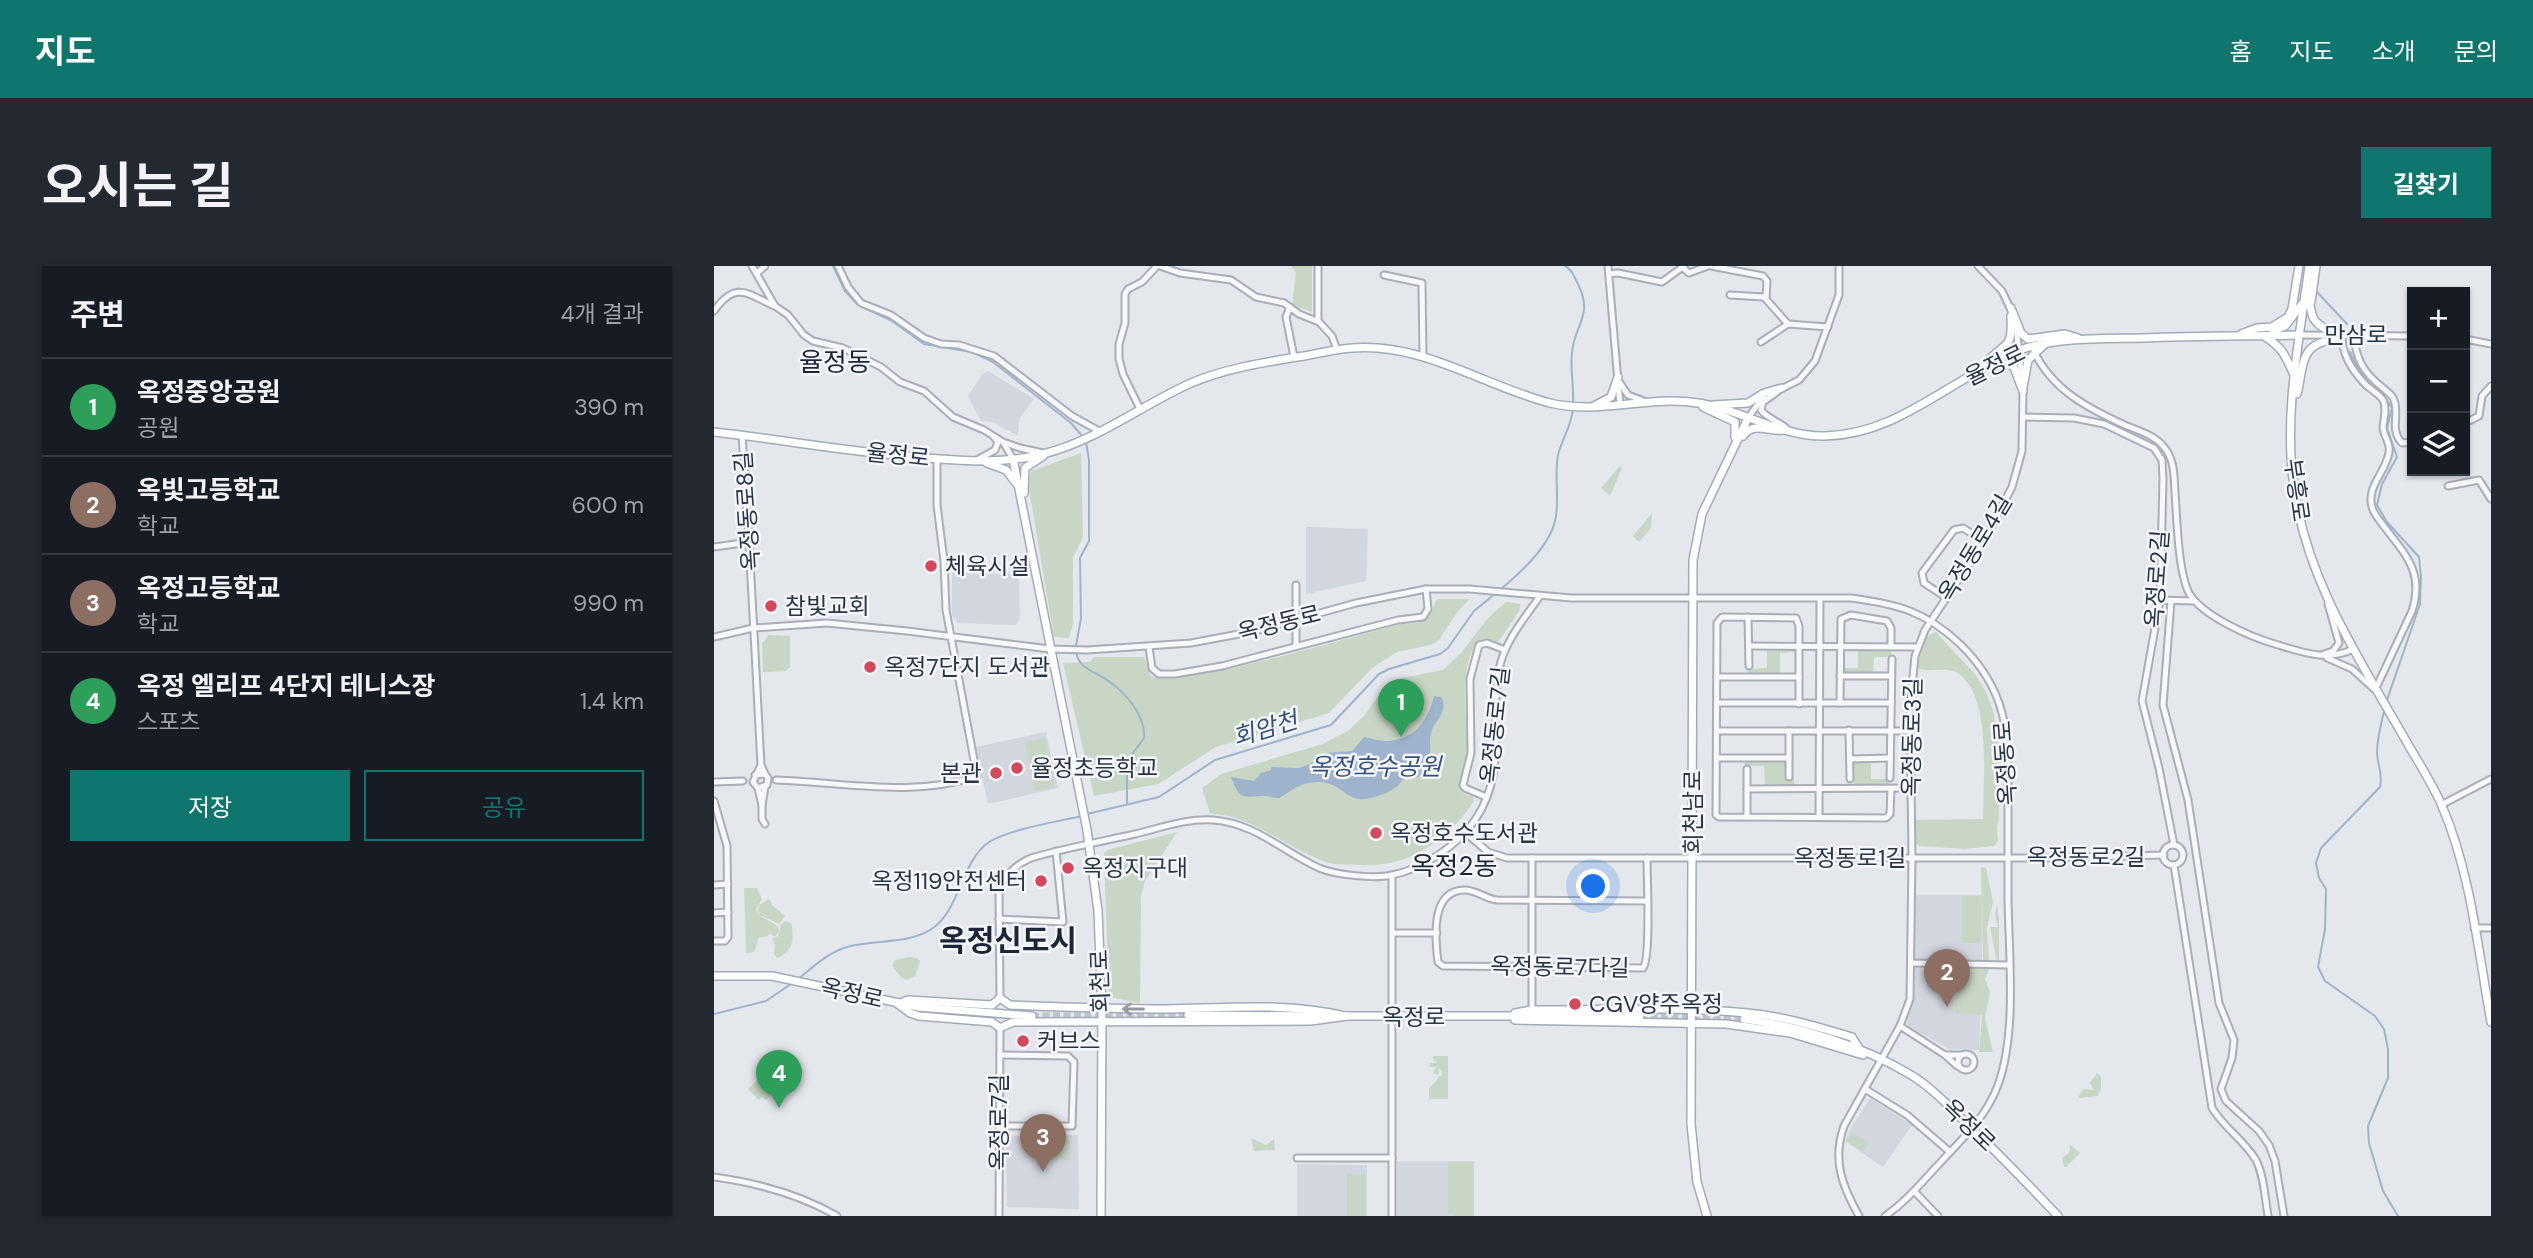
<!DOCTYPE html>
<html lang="ko">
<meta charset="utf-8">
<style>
:root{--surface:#171b24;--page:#242831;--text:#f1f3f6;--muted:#9ea1a6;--line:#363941;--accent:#0f766e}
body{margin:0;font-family:"DM Sans","Noto Sans KR",sans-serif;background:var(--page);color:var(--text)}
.controls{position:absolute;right:21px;top:21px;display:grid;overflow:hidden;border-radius:0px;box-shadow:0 2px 5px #0004}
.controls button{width:63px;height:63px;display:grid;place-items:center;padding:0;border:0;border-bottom:2px solid var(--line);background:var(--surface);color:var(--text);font:35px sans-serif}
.you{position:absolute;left:880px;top:621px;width:24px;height:24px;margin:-18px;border:5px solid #fff;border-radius:50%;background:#1a73e8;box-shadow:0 0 0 10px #1a73e833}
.badge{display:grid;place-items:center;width:46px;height:46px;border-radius:50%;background:var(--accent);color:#fff;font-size:23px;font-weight:700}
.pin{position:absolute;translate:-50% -58px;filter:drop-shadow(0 2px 4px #0008)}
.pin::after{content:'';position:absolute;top:37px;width:24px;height:21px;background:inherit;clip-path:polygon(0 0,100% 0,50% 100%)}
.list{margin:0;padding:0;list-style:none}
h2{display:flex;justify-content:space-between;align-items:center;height:91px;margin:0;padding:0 28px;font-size:30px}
h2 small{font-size:23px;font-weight:400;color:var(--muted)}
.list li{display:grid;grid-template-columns:46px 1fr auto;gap:21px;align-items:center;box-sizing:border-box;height:98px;padding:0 28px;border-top:2px solid var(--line)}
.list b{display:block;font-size:26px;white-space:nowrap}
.list p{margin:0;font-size:23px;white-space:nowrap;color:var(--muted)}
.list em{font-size:23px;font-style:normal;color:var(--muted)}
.actions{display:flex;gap:14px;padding:21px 28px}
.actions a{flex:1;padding:16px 0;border:2px solid var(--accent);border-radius:0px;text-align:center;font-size:24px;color:var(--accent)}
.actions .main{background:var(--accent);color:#fff}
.icon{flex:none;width:38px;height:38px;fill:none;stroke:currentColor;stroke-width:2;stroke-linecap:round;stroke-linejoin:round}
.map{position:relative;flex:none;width:1777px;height:950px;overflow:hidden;border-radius:0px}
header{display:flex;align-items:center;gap:42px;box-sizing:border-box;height:98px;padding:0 35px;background:var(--accent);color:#fff}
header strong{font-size:33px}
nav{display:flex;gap:38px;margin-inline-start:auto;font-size:24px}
.intro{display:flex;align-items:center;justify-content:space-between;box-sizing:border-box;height:168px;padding:0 42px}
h1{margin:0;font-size:49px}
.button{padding:18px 32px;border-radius:0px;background:var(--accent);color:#fff;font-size:24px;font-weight:700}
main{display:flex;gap:42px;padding:0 42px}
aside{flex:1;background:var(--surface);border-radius:0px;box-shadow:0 2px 5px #0004}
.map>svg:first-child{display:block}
.built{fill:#d2d6de}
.green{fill:#c9d6c5}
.water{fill:#9fb4cc}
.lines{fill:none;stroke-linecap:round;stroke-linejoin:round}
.stream{stroke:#9fb4cc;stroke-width:2}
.major-tunnel{stroke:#bfc3cb;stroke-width:7;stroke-dasharray:7 3.5;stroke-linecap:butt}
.minor-casing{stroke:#a9aeb7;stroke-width:9}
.major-casing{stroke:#a3abb8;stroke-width:10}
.minor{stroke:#f7f8fa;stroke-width:5}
.major{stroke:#fff;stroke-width:7}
.oneway{stroke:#959aa2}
.poi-dot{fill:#d1495b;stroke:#f4f6f9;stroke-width:2.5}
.labels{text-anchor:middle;stroke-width:5;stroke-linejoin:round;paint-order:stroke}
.street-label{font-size:23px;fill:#2b3445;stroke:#f4f6f9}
.poi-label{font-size:23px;fill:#2b3445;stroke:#f4f6f9;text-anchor:start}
.water-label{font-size:24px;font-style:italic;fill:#34527a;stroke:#f4f6f9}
.quarter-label{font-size:26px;fill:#1d2536;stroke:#f4f6f9}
.district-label{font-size:30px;font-weight:bold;fill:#1d2536;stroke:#f4f6f9}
</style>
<header>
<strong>지도</strong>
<nav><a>홈</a><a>지도</a><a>소개</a><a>문의</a></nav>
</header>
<div class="intro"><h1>오시는 길</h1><a class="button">길찾기</a></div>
<main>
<aside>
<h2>주변<small>4개 결과</small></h2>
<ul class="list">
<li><span class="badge" style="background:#2e9e5b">1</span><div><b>옥정중앙공원</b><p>공원</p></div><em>390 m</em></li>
<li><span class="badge" style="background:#8d6e63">2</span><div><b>옥빛고등학교</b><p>학교</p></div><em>600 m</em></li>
<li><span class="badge" style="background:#8d6e63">3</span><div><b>옥정고등학교</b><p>학교</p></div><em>990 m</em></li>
<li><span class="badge" style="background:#2e9e5b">4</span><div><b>옥정 엘리프 4단지 테니스장</b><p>스포츠</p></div><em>1.4 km</em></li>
</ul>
<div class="actions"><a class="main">저장</a><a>공유</a></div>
</aside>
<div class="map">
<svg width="1777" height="950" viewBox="0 0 1777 950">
<rect width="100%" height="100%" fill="#e4e7ec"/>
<!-- built -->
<g class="built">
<path d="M274 105 320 133 305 153 304 170 279 156 267 155 254 130 268 108Z"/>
<path d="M592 261 654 263 652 315 592 328Z"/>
<path d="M238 306 305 308 306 352 302 359 244 357 238 350Z"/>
<path d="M332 466 344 522 274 538 262 481Z"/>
<rect x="1200" y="629" width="68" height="66"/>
<path d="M1200 701H1268L1265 784 1235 783 1194 760 1193 754 1199 736Z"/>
<path d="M1156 832 1198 859 1169 901 1131 875 1136 864Z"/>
<path d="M364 869 365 943 293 941 292 870Z"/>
<rect x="683" y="895" width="77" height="55"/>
<path d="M583 898 653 899V950H583Z"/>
</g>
<!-- green -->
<g class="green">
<path d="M577 0H598V46L578 39 582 6Z"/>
<path d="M367 187 369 271 359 292V358L355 372 340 371 315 223 317 205Z"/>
<path d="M906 200 908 202 896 230 887 222Z"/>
<path d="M938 247 937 262 925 276 919 270Z"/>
<path d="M723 333H756L744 345 725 374 717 379 683 386 658 402 615 447 502 481 444 518 380 530 349 397 376 396 380 391H430L437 410C467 422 645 369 687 358L704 357 715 351Z"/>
<path d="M792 336 806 338V344L785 375 782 376 772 373 763 376C743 408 754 448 753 483 752 496 748 508 745 521L749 527 759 531 760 535C733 575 695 602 646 599 633 598 621 600 609 595 580 584 556 565 527 554 518 550 506 549 496 547L488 522 507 508 609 478 635 464 649 451 668 425 683 413 729 404 747 387 774 352Z"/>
<path d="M1222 366C1233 379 1247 392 1259 406 1292 445 1285 505 1285 553L1283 561 1284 575 1280 580 1250 583 1205 580 1201 576V554L1269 553C1269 517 1278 431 1245 408 1234 400 1215 407 1203 402L1211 371Z"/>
<path d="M54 369 76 370V401L72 405 49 406 48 377 52 374Z"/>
<path d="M1053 382H1082L1081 386 1066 387V407L1034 409V403L1053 402Z"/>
<path d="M1144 382 1177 383V391H1160L1159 409 1128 408V402H1144Z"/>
<path d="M332 472 341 521 320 525 311 476Z"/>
<path d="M1031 495H1072V512H1080V520H1051L1050 500H1031Z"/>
<path d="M1139 496H1157V513H1174L1175 520 1140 519Z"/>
<path d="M463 566 431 615 427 631 426 737 395 731 390 588 393 584Z"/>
<path d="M1267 601 1272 602 1279 636 1273 662 1275 695H1269Z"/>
<path d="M30 622H43L48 633 42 643C46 655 61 653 66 665L67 659 71 655 77 657C81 672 79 686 63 692L60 688 61 679 58 673 64 670 66 665 60 671 56 667 54 670 45 672 40 686 32 687Z"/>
<rect x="1248" y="630" width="19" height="47"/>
<path d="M55 633 59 640 71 650 65 658 46 649 44 645 45 639Z"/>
<path d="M1283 638 1285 654V696H1283L1276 661H1284L1281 650Z"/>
<path d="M195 691 203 692 206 695 201 710 193 714 188 712 178 700 181 694Z"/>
<path d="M1269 702 1275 703 1271 713 1276 726 1271 752 1279 786H1265L1268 749 1241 747 1242 728H1244V724H1241L1242 706Z"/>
<path d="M719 790H734V833H715V823L723 814 724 811 728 809 727 804 724 802 725 807 723 809 719 807 722 801H716V797H723L719 794Z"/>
<path d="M1383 807 1387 810V822L1384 830 1364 832 1369 823 1380 824 1376 817Z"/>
<path d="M44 813 58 828 52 834 48 831 45 834 34 823Z"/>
<path d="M1138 866 1155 877 1149 886 1132 875Z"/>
<path d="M319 870H356V894L319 893Z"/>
<path d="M537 872 552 879 560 873 561 884 540 885Z"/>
<path d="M1356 878 1366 887 1352 901H1350L1348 892 1355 887Z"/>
<path d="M734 896H759V950H740V947H734Z"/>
<rect x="633" y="908" width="18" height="42"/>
</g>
<!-- water -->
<path class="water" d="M720 430 727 431C736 445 720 454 717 467 715 475 717 486 716 495L712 499 707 498 706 502 709 506 704 511 688 514C684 522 677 525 667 529 631 543 634 518 606 516 588 515 579 524 565 532 558 532 554 529 547 530 526 532 525 531 517 511L540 515 547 507 557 504V501L585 502 596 498 612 487 638 485 650 471C657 472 664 475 672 475 699 475 714 455 720 430Z"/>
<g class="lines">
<!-- stream -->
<g class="stream">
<path d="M119 0 131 25 143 38 178 55 210 78 258 86 279 96 357 157 369 171"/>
<path d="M851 0C858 4 860 10 864 18 880 50 860 58 858 87 856 104 860 120 859 137"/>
<path d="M1602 25 1633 58"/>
<path d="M1636 86C1641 97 1645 107 1654 116 1663 125 1672 131 1678 142L1673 162 1683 191 1668 218 1663 239 1673 256 1705 291 1707 311 1706 338 1672 437"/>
<path d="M787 323C806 307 835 281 841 255 846 237 840 210 844 189 848 173 858 159 859 142"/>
<path d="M362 380 367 352 366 292 375 275V194L372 176"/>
<path d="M362 386C365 403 380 405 393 414 410 425 432 449 430 472L413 495V537"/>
<path d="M1671 442C1667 457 1663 472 1663 488 1664 500 1669 509 1666 521L1607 582 1602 597 1605 612 1612 623 1611 663 1604 701 1611 715 1661 750 1670 763 1674 783V812L1654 860 1655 877 1669 925 1684 950"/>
<path d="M373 548 445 531 501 494 617 459 665 408 675 403 726 388 734 382 760 345 782 327"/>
<path d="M84 713C99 701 115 686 133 681 160 673 191 679 216 664 247 645 246 596 275 576 296 563 342 556 368 550"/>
<path d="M0 748 52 735 77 718"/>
</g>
<!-- major-tunnel -->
<g class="major-tunnel">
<path d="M318 750 474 749"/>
<path d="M926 750 1030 753"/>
</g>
<defs>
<g id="minor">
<path d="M38 0 61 40 74 49 90 69 99 75 129 82 167 101 186 116 210 125 239 151 270 164 289 176 299 193"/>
<path d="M124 0 134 21 147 37 177 49 210 72 227 78 245 79 280 90 358 150 385 165"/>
<path d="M446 0 466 7 517 14 542 31 570 37 585 48 605 56 618 70 623 84"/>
<path d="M894 0 906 139"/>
<path d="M997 0 1049 10 1053 15 1052 32"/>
<path d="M1264 0 1288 25 1297 44"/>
<path d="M968 1 975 7 994 0"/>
<path d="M43 7 51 0"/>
<path d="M895 8 904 7 948 16 970 0"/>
<path d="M670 9 708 17 709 90"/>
<path d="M1016 29 1050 31 1074 58"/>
<path d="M576 41 572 51 580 91"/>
<path d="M0 45C21 15 33 27 60 40"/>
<path d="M604 55V0"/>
<path d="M1302 61 1308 113"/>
<path d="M1585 69 1698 70"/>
<path d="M1628 70C1628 89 1638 105 1653 120 1658 124 1666 129 1669 134 1673 142 1670 153 1669 161 1669 170 1677 177 1675 186 1673 205 1652 220 1658 241 1660 249 1667 256 1672 263 1693 290 1710 308 1698 345L1662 422"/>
<path d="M1640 70C1642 94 1650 107 1669 122 1673 126 1678 128 1680 134 1686 149 1675 163 1688 177L1698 176"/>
<path d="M1751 73 1777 78"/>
<path d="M1047 76 1074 58 1114 61"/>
<path d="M1320 85C1338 124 1375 143 1413 160 1426 165 1441 170 1450 181 1461 194 1460 211 1461 227 1463 253 1464 305 1475 327 1488 350 1537 371 1561 378 1587 386 1614 396 1639 383"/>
<path d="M906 117 914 129 930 135"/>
<path d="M1065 124 1085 114 1101 95 1125 29V0"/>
<path d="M1063 126 1049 136 1047 144C1051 151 1066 156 1073 163"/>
<path d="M426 143 409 108 405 93V78L411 57V28L414 23 428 16 443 0"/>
<path d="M1309 151 1360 152 1390 158 1440 182 1448 194 1449 213 1446 334 1428 435 1445 502 1460 579"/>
<path d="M1034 152 1049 131"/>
<path d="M1751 157 1765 150 1768 130 1777 120"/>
<path d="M28 170C36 279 41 389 47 499L51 508"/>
<path d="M292 177 306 182 329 187"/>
<path d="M263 194 281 184 284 176 280 171"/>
<path d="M1734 220 1765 214 1777 233"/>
<path d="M0 281 36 276"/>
<path d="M582 319V380"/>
<path d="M1233 332 1210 317 1208 307 1240 264 1249 262 1270 275"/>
<path d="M1446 334 1480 335"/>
<path d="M1457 335 1449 439 1474 534 1505 737 1520 774 1518 792 1507 823 1512 835 1545 865 1555 879 1561 895 1570 950"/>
<path d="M1034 351 1035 400"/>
<path d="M0 371 39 362 113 357 193 365 336 383 373 384 477 377 541 365 642 337 712 323H755L857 332H1137C1183 338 1211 345 1246 378 1296 427 1294 469 1294 534 1294 567 1294 601 1294 634 1295 690 1303 767 1284 819 1272 852 1247 874 1224 899 1207 917 1192 936 1171 950"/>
<path d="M1035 380 1204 381"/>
<path d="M435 381 438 402 445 408H461L508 400 684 354 709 351 714 343 712 323"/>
<path d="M1610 388 1619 385 1625 377 1614 338"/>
<path d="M1613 392 1638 403 1660 423"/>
<path d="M1126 410H1177"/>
<path d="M1003 411H1085"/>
<path d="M1003 437H1177"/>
<path d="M1126 437 1127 353 1137 349 1173 355 1177 362V380"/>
<path d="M1085 438V360L1082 352 1008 351 1003 357 1002 549 1005 551 1172 552 1176 548 1177 523"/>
<path d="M1135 464 1136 513"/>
<path d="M1003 465H1196"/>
<path d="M1075 465V511"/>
<path d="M1003 492H1075"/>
<path d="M1136 493 1176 492"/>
<path d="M41 509 51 508 54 512 53 519 44 522 39 516 47 499"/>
<path d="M1176 512 1178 393"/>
<path d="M62 514C129 516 199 532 263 510L232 344 230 295 223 239V193"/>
<path d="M0 516 29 515"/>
<path d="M44 522 48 539 51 521"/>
<path d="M1033 523 1197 522"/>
<path d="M772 531 751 522 749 519 757 487 756 413 765 379 773 377 791 384"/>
<path d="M0 535 13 580 14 671 11 675H0"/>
<path d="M48 539V553L51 558"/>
<path d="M1727 539 1777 513"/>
<path d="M1033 551V503"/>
<path d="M1105 551 1106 333"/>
<path d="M751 566 774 586 793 592H1337L1450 589"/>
<circle cx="1459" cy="589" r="10"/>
<path d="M933 592C933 610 937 693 929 702L729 700 724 696C721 672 716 623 752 624 764 625 772 633 783 634L933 635"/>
<path d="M1460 599 1498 842C1510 862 1530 874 1542 894 1550 910 1551 932 1554 950"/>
<path d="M678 609V950"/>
<path d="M0 619 14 618"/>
<path d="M0 647 14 646"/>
<path d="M285 653 349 656 342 585"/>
<path d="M1760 662H1777"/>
<path d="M679 667H723"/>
<path d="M1197 697 1295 699"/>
<path d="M286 732 285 628C290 610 300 599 317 592 351 582 386 576 421 568 446 562 473 552 499 554 541 557 568 585 605 602 622 609 660 613 678 609 709 603 744 579 761 554 794 506 775 455 785 404 790 376 810 353 826 330"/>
<path d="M818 744V592"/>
<path d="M1186 760 1231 789"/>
<circle cx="1252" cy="796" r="8"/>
<path d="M286 789 354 790 360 796 358 860H286"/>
<path d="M1243 800 1231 789H1247"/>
<path d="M1151 823 1193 849 1236 886"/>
<path d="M583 892H678"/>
<path d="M0 911C44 917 85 928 123 950"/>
<path d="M1200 925 1224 950"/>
<path d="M285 950 286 762"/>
<path d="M1145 950C1128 920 1118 894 1130 860L1186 760 1196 733 1198 592 1196 442 1201 390 1211 364 1270 275 1298 221 1308 185 1309 123"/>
</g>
<g id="major">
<path d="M1595 0C1586 72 1569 148 1580 221 1593 317 1648 397 1695 480 1706 499 1719 519 1728 540 1757 607 1764 684 1777 756"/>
<path d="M1597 36 1602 0"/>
<path d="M1297 42 1307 67 1314 73 1351 68 1364 72"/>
<path d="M1559 65 1571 60 1588 38"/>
<path d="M1527 68 1543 62 1558 61 1574 51 1578 43 1585 0"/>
<path d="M1550 70C1569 82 1571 89 1580 109"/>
<path d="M1272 97C1291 75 1299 85 1297 50"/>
<path d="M1275 101 1291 98 1299 99 1309 125"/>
<path d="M1309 121 1314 94 1331 78"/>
<path d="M1583 128C1587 114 1587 89 1599 81 1606 75 1616 75 1624 70 1616 64 1603 61 1599 51 1595 42 1598 37 1591 29"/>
<path d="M999 139 1034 137 1050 127 1068 122"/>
<path d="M880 140 897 131 904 111"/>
<path d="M989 141 1021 156V171"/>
<path d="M0 166C71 174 142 187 213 192 251 195 291 198 329 188 382 175 428 139 477 117 512 102 552 96 590 90 606 87 622 83 638 82 708 76 770 120 836 137 885 149 934 129 984 137 1026 143 1067 171 1111 170 1169 169 1213 134 1261 107 1276 98 1289 89 1305 84 1344 71 1387 73 1428 72 1480 70 1533 70 1585 69"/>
<path d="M1029 170C1039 155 1054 166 1069 164"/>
<path d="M299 193 373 564 384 645 388 744 387 950"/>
<path d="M273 197 292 204 302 217"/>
<path d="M310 227 311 202 329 190"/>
<path d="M0 710H58L204 741 318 750"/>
<path d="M184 738 196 747 205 750 278 756 286 762 299 756 597 755 633 750"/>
<path d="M184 738 194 734 278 739 286 732 296 739C348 741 400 743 453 743 510 742 575 736 631 750"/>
<path d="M801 747 818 744C889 744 962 740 1033 747 1069 750 1104 761 1138 771L1146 784"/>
<path d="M474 749 607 750"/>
<path d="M630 750H926"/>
<path d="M1030 753C1086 760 1149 780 1197 809 1215 820 1231 836 1246 851 1280 883 1312 916 1344 950"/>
<path d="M801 754 1012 758 1076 767 1149 789"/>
<path d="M993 950 983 916 977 858 979 294 988 248 1034 152"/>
</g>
</defs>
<!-- minor casing -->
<use href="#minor" class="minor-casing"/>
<!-- major casing -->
<use href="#major" class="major-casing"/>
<!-- minor -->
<use href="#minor" class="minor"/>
<!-- major -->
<use href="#major" class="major"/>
</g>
<!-- one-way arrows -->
<defs><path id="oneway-shaft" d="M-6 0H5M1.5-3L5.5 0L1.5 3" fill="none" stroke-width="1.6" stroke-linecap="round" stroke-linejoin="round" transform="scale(1.75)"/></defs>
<use class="oneway" href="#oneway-shaft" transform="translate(419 743) rotate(180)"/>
<!-- markers -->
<g class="poi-dot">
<circle cx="217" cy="300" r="7"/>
<circle cx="57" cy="340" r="7"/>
<circle cx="156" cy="401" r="7"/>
<circle cx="303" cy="502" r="7"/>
<circle cx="282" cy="507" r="7"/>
<circle cx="662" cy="567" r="7"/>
<circle cx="354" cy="602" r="7"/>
<circle cx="327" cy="615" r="7"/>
<circle cx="861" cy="738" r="7"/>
<circle cx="309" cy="775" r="7"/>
</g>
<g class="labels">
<!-- street labels -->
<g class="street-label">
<text x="1642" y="77">만삼로</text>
<text transform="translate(1281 99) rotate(-26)" y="8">율정로</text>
<text transform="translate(184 189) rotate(6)" y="8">율정로</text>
<text transform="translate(1583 224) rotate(82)" y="8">부흥로</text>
<text transform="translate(33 245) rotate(-94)" y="8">옥정동로8길</text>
<text transform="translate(1261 282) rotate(-59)" y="8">옥정동로4길</text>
<text transform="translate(1443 313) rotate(-86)" y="8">옥정로2길</text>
<text transform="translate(565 357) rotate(-14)" y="8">옥정동로</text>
<text transform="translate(781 459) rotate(-84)" y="8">옥정동로7길</text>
<text transform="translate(1198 471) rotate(-89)" y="8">옥정동로3길</text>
<text transform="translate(1291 497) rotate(-94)" y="8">옥정동로</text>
<text transform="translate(979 546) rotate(-90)" y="8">회천남로</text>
<text x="1372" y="599">옥정동로2길</text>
<text x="1136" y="600">옥정동로1길</text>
<text transform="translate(846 701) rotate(1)" y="8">옥정동로7다길</text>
<text transform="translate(386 715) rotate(-92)" y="8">회천로</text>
<text transform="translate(138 727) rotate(13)" y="8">옥정로</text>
<text x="700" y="759">옥정로</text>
<text transform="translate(285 856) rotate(-90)" y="8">옥정로7길</text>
<text transform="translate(1255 859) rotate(44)" y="8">옥정로</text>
</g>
<!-- poi labels -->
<g class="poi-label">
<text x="231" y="308">체육시설</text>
<text x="71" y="348">참빛교회</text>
<text x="170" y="409">옥정7단지 도서관</text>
<text x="317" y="510">율정초등학교</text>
<text x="268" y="515" text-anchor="end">본관</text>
<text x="676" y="575">옥정호수도서관</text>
<text x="368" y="610">옥정지구대</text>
<text x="313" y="623" text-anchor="end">옥정119안전센터</text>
<text x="875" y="746">CGV양주옥정</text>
<text x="323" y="783">커브스</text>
</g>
<!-- water labels -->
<g class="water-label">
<text transform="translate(551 463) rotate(-17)" y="8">회암천</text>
<text x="661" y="509">옥정호수공원</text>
</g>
<!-- quarter labels -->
<g class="quarter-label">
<text x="121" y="105">율정동</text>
<text x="740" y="609">옥정2동</text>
</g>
<!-- district labels -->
<g class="district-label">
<text x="294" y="685">옥정신도시</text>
</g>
</g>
</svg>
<div class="controls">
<button>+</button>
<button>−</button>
<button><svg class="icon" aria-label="layers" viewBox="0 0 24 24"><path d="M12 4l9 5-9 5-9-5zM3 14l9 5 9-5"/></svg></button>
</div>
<div class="you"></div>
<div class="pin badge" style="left:687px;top:471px;background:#2e9e5b">1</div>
<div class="pin badge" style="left:1233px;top:741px;background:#8d6e63">2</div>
<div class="pin badge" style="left:329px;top:906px;background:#8d6e63">3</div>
<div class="pin badge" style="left:65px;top:842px;background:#2e9e5b">4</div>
</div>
</main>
